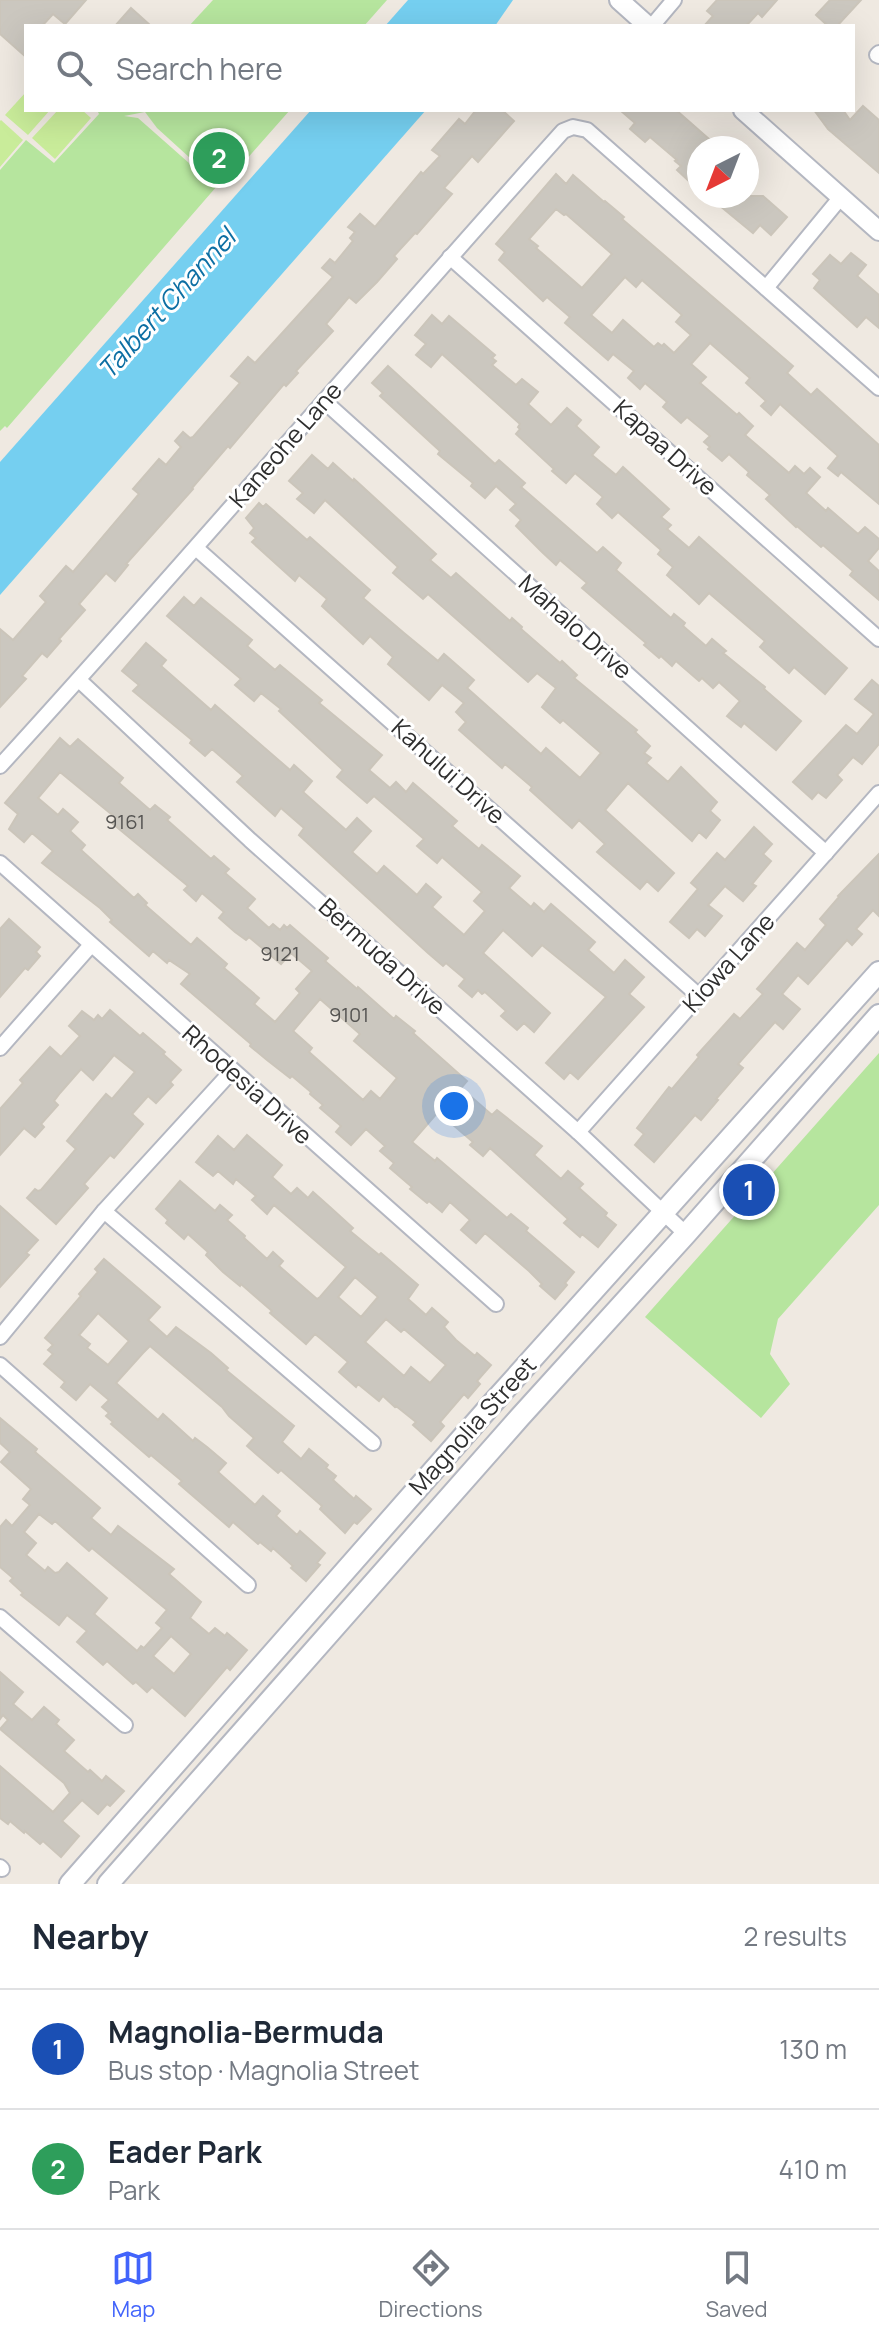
<!DOCTYPE html>
<meta charset="utf-8">
<style>
:root{--surface:#fff;--page:#f6f6f7;--text:#1f2937;--muted:#747a83;--line:#e0e1e3;--accent:#4264fb}
body{margin:0;font-family:Manrope,sans-serif;background:var(--page);color:var(--text)}
.compass{position:absolute;left:687px;top:136px;width:72px;height:72px;border-radius:50%;background:var(--surface);box-shadow:0 8px 32px #0002;rotate:222deg}
.you{position:absolute;left:454px;top:1106px;width:28px;height:28px;margin:-20px;border:6px solid #fff;border-radius:50%;background:#1a73e8;box-shadow:0 0 0 12px #1a73e833}
.badge{display:grid;place-items:center;width:52px;height:52px;border-radius:50%;background:var(--accent);color:#fff;font-size:26px;font-weight:700}
.pin{position:absolute;translate:-50% -50%;border:4px solid #fff;box-shadow:0 2px 8px #0006}
.list{margin:0;padding:0;list-style:none}
h2{display:flex;justify-content:space-between;align-items:center;height:104px;margin:0;padding:0 32px;font-size:34px}
h2 small{font-size:26px;font-weight:400;color:var(--muted)}
.list li{display:grid;grid-template-columns:52px 1fr auto;gap:24px;align-items:center;box-sizing:border-box;height:120px;padding:0 32px;border-top:2px solid var(--line)}
.list b{display:block;font-size:30px;white-space:nowrap}
.list p{margin:0;font-size:26px;white-space:nowrap;color:var(--muted)}
.list em{font-size:26px;font-style:normal;color:var(--muted)}
.icon{flex:none;width:44px;height:44px;fill:none;stroke:currentColor;stroke-width:2;stroke-linecap:round;stroke-linejoin:round}
.map{position:relative;flex:none;width:879px;height:1884px;overflow:hidden}
.search{position:absolute;background:var(--surface);box-shadow:0 8px 32px #0002;left:24px;right:24px;top:24px;height:88px;display:flex;align-items:center;gap:20px;box-sizing:border-box;padding:0 28px;border-radius:0px;color:var(--muted);font-size:30px}
.sheet{height:344px;background:var(--surface)}
nav{display:flex;justify-content:space-around;align-items:center;box-sizing:border-box;height:112px;border-top:2px solid var(--line);background:var(--surface);font-size:22px;color:var(--muted)}
nav a{display:grid;justify-items:center;gap:4px}
nav .on{color:var(--accent)}
.map>svg:first-child{display:block}
.green{fill:#b6e59e}
.pitch{fill:#c9ec9a}
.water{fill:#75cff0}
.building{fill:#cbc7bf;stroke:#cbc5ba;stroke-width:2;fill-rule:evenodd}
.lines{fill:none;stroke-linecap:round;stroke-linejoin:round}
.minor-casing{stroke:#b4b7c1;stroke-width:18}
.tertiary-casing{stroke:#b4b7c1;stroke-width:22}
.secondary-casing{stroke:#b4b7c1;stroke-width:24}
.minor{stroke:#fff;stroke-width:14}
.tertiary{stroke:#fff;stroke-width:18}
.secondary{stroke:#fff;stroke-width:20}
.labels{text-anchor:middle;stroke-width:6;stroke-linejoin:round;paint-order:stroke}
.number-label{font-size:20px;fill:#555452}
.street-label{font-size:24px;fill:#2e2e2e;stroke:#fff}
.water-label{font-size:26px;font-style:italic;fill:#0d6fa3;stroke:#fff}
</style>
<div class="map">
<svg width="879" height="1884" viewBox="0 0 879 1884">
<rect width="100%" height="100%" fill="#efe9e1"/>
<!-- green -->
<g class="green">
<path d="M213 0H387L364 26H189Z"/>
<path d="M97 110H290L222 187 157 128 145 112 124 116 138 118 189 163 206 185 211 186 216 184 217 186 7 428 5 426 0 431V170L26 140 54 163 99 114Z"/>
<path d="M879 1053V1205L778 1319 770 1354 790 1384 761 1418 645 1317Z"/>
</g>
<!-- pitch -->
<g class="pitch">
<path d="M26 92V110H50L28 135 5 115Z"/>
<path d="M58 110H82L91 118 55 159 32 138Z"/>
<path d="M1 120 23 140 0 167V121Z"/>
</g>
<!-- water -->
<g class="water">
<path d="M408 0H513L495 26H385Z"/>
<path d="M311 110H426L0 595V462Z"/>
</g>
<!-- building -->
<g class="building">
<path d="M0 0H86L65 24 53 14 42 26H26V57L0 34Z"/>
<path d="M717 0H777L762 17 758 13 746 26H704L713 16 707 11Z"/>
<path d="M830 0H861L837 26H828L816 15Z"/>
<path d="M131 8 151 26H115Z"/>
<path d="M863 106 879 120V173L828 129 814 110H843L850 120Z"/>
<path d="M476 110H502L514 121 478 162 472 156 444 188 452 194 417 234 415 233 394 256 397 259 377 282 356 303 349 297 326 324 333 331 296 371 298 373 286 386 284 384 230 448 228 446 192 488 193 489 126 564 128 565 115 581 106 573 79 604 85 610 59 639 61 641 47 657 42 653 22 676 26 679 0 707V629L13 640 46 602 40 596 66 566 73 572 139 494 133 489 159 459 166 465 181 447 175 441 183 432 190 438 193 437 240 383 231 376 248 357 255 363 333 277 322 268 330 259 335 263 353 241 350 238 355 232 348 227 360 214 375 227 421 172 423 174 440 156 432 150 459 119 465 124Z"/>
<path d="M620 110H676L709 139 699 148 694 157 699 161V174L691 183 677 170 681 166 675 161 677 160 650 137 645 142 630 129 635 123Z"/>
<path d="M556 174 566 184 573 175 604 202 605 201 624 217 622 219 793 366 787 373 811 395 817 389 879 445V504L841 472 838 476 828 468 838 456 780 404 771 415 761 406 766 401 746 383 750 378 710 343 691 364 706 377 700 383 737 415 739 413 753 426 745 435 789 473 795 466 804 474 810 468 820 477 806 493 826 511 828 508 858 534 865 527 879 539V548L868 561 879 571V600L850 575 853 571 823 545 821 547 797 526 796 527 766 499 770 495 747 475 749 472 729 454 722 461 708 449 710 447 704 442 710 436 687 417 681 423 663 407 667 402 645 383 640 389 628 378 634 371 613 354 608 360 565 323 570 317 547 297 543 301 499 260 505 252 496 244ZM556 209 564 215 566 214 612 254 582 288 536 248 538 246 529 239ZM625 277 636 287 642 280 682 315 676 322 691 335 674 353 664 344 662 346 658 343 654 347 623 320 612 333 591 315Z"/>
<path d="M708 196H763L787 217 771 235 760 225 753 233Z"/>
<path d="M851 253 866 265 857 276 879 295V328L866 317 857 327 814 288 820 280 813 274 830 255 841 264Z"/>
<path d="M432 315 442 324 449 316 495 355 492 358 496 361 492 365 516 385 522 379 538 392 528 404 551 425 567 408 581 420 576 426 599 447 592 455 616 475 623 467 669 509 661 517 671 525 667 529 689 548 699 537 847 668 825 694 794 667 789 673 760 647 765 641 709 593 699 604 686 592 667 575 673 567 658 554 661 550 618 512 612 518 597 504 603 497 575 473 566 483 552 471 554 469 516 434 520 429 518 427 520 424 442 354 431 367 416 355 426 344 415 335Z"/>
<path d="M388 366 495 464 499 460 525 483 521 487 597 553 603 547 621 563 616 570 671 618 674 614 685 623 683 626 706 646 712 639 726 651 723 653 765 687 764 689 801 721 776 750 744 723 741 727 727 716 740 701 719 682 713 688 702 678 699 681 676 661 672 666 661 656 659 658 644 645 646 643 582 588 587 583 560 560 556 565 542 552 516 526 521 520 510 510 516 504 496 486 485 498 471 486 473 483 438 454 440 451 380 396 383 393 372 383Z"/>
<path d="M312 455 328 469 333 463 353 481 354 479 436 554 430 560 451 578 456 573 510 621 512 618 522 627 521 629 560 663 562 661 577 675 574 678 637 730 635 732 650 746 644 753 651 758 646 763 668 782 681 767 717 802 710 811 720 820 706 838 699 832 692 841 628 783 605 810 674 873 658 891 647 881 640 889 597 852 605 844 579 820 572 828 530 790 532 787 505 764 502 768 459 730 466 722 456 712 464 703 442 685 429 700 388 664 393 657 370 636 363 644 322 606 327 599 299 575 295 581 252 542 256 538 250 533 254 528 246 518 259 503 263 507 266 504 307 540 310 537 370 590 363 598 404 633 438 661 444 654 474 680 467 688 541 754 546 748 580 778 601 753 563 720 560 723 542 707 556 688 537 673 528 682 428 594 423 599 393 573 398 567 325 500 314 513 297 499 303 493 289 481Z"/>
<path d="M184 597 194 606 201 598 252 640 247 646 275 670 280 665 322 700 319 703 382 755 369 770 390 788 396 782 406 792 413 783 457 821 452 826 479 849 482 845 520 876 509 888 531 907 534 903 544 912 551 904 595 942 588 950 614 973 625 960 644 977 629 994 644 1007 578 1079 570 1072 564 1079 546 1063 606 997 542 945 532 956 503 930 483 953 550 1013 534 1032 524 1023 517 1030 501 1016 506 1011 485 992 482 994 478 990 472 997 459 986 465 979 446 963 443 966 428 953 299 835 304 828 281 808 275 816 237 782 243 776 212 749 205 756 190 743 192 740 133 691 139 685 122 671 146 643 166 660 161 666 211 710 215 705 290 770 294 765 312 781 303 792 346 830 357 818 371 831 352 852 377 874 384 866 417 895 426 884 441 897 432 907 464 935 485 911 474 901 482 892 442 857 437 863 417 846 424 839 374 796 367 803 337 777 343 770 279 711 281 709 261 693 254 701 235 685 241 679 167 616Z"/>
<path d="M872 680 879 686V744L862 764 853 757 837 775 842 780 826 798 818 792 812 799 793 782 846 725 857 734 874 714 855 699Z"/>
<path d="M60 738 70 747 78 739 123 778 119 783 150 810 155 805 170 817 167 820 211 859 214 856 229 869 225 873 255 899 247 908 269 928 273 924 280 930 284 925 287 928 290 925 328 958 325 961 357 989 358 987 394 1019 396 1016 415 1031 413 1033 467 1081 461 1088 492 1115 497 1110 542 1146 534 1155 561 1179 568 1171 583 1184 579 1188 607 1213 605 1216 616 1225 598 1247 582 1234 580 1237 564 1223 568 1219 490 1148 483 1156 470 1145 473 1142 438 1112 412 1142 435 1161 437 1158 507 1218 511 1214 528 1228 526 1231 574 1272 565 1283 567 1285 555 1299 540 1286 542 1284 529 1271 485 1233 476 1243 461 1230 470 1220 450 1202 442 1212 429 1201 427 1203 410 1189 412 1187 390 1168 394 1163 380 1151 385 1146 366 1129 351 1145 336 1132 341 1126 320 1108 323 1105 310 1094 311 1092 292 1076 290 1078 267 1060 250 1046 251 1044 181 984 190 974 169 960 167 963 153 951 149 956 110 922 112 920 100 908 42 863 53 851 32 833 24 842 9 829 18 814 5 803ZM60 772 116 818 112 823 188 886 184 890 196 901 202 893 224 912 219 918 235 932 246 940 249 937 281 964 291 953 312 971 296 989 300 993 275 1022 254 1004 259 998 224 968 227 964 197 938 191 945 145 905 147 903 138 894 134 898 81 850 85 845 70 831 78 822 63 809 58 815 38 798ZM320 999 360 1034 354 1041 397 1078 380 1099 371 1091 363 1100 309 1052 312 1048 293 1031Z"/>
<path d="M754 827 772 844 763 854 771 861 752 884 756 886 743 901 725 886 708 905 722 916 705 936 697 929 689 938 670 922 698 889 691 883 717 853 725 860Z"/>
<path d="M879 854V916L873 910 856 929 862 934 852 945 847 940 808 984 798 975 782 994 800 1009 783 1029 775 1022 738 1064 743 1068 716 1099 718 1100 701 1120 695 1115 654 1162 635 1145 644 1134 637 1128 669 1087 672 1089 699 1057 697 1055 734 1014 740 1019 763 994 757 989 797 943 805 950 826 925 820 919 839 897 838 896Z"/>
<path d="M9 919 40 947 36 952 40 956 28 970 25 968 0 997V929Z"/>
<path d="M110 1010 140 1036 143 1033 165 1052 163 1054 181 1070 170 1082 173 1085 156 1103 148 1096 132 1114 143 1124 114 1158 110 1155 84 1184 88 1188 56 1224 27 1198 35 1189 38 1191 41 1190 76 1149 67 1141 95 1107 106 1094 112 1099 135 1072 114 1055 93 1080 81 1069 60 1093 54 1101 58 1105 41 1124 44 1127 35 1137 24 1128 0 1155V1109L23 1083 20 1080 50 1047 61 1057 80 1036 69 1026 82 1011 94 1020 98 1015 102 1019Z"/>
<path d="M247 1135 282 1165 272 1177 291 1194 297 1188 308 1198 313 1192 331 1208 353 1228 350 1231 379 1255 381 1253 418 1285 408 1299 426 1315 432 1308 448 1322 444 1327 456 1340 475 1356 477 1353 491 1365 477 1381 480 1384 468 1398 464 1394 440 1422 444 1426 431 1441 413 1425 416 1422 396 1406 395 1407 383 1396 379 1401 358 1384 356 1387 339 1372 348 1362 320 1338 315 1334 306 1344 270 1313 272 1311 241 1284 240 1286 223 1272 206 1255 208 1252 188 1234 184 1239 166 1223 168 1220 156 1209 180 1181 215 1211 220 1205 232 1215 227 1220 245 1236 244 1238 267 1259 273 1252 283 1261 279 1266 317 1299 320 1297 346 1267 274 1205 267 1214 252 1200 256 1196 236 1179 233 1184 218 1171 213 1176 196 1162 218 1136 234 1150ZM355 1277 378 1297 361 1317 338 1297ZM386 1319 401 1332 404 1329 446 1365 430 1383 411 1367 404 1376 365 1342Z"/>
<path d="M0 1206 38 1240 26 1253 29 1255 0 1287Z"/>
<path d="M104 1259 160 1307 148 1320 167 1337 176 1327 211 1353 228 1368 226 1370 294 1426 282 1442 301 1459 309 1449 328 1465 326 1468 336 1476 333 1480 354 1499 356 1496 371 1509 357 1524 354 1522 345 1533 320 1509 322 1506 281 1470 278 1473 247 1446 254 1438 229 1416 222 1407 150 1346 143 1353 116 1383 158 1420 163 1414 193 1441 195 1438 207 1447 226 1463 218 1472 255 1505 263 1496 280 1511 276 1516 297 1535 300 1531 325 1553 317 1563 320 1565 306 1581 291 1568 293 1566 273 1548 271 1551 260 1542 258 1544 233 1522 229 1527 179 1484 182 1481 151 1455 149 1457 111 1424 113 1422 106 1416 109 1413 102 1407 109 1400 90 1384 76 1400 61 1387 65 1382 44 1364 53 1354 48 1350 53 1345 45 1338 81 1296 79 1294 98 1272 95 1269ZM98 1313 129 1341 108 1365 87 1348 90 1344 79 1335Z"/>
<path d="M0 1418 37 1449 35 1452 100 1508 91 1518 111 1535 118 1526 174 1569 169 1574 201 1602 190 1618 209 1634 215 1628 225 1636 227 1633 247 1650 230 1670 227 1667 185 1716 152 1687 147 1692 136 1682 133 1684 107 1661 103 1665 77 1642 87 1631 67 1615 59 1625 21 1595 23 1593 10 1581 13 1578 0 1567V1527L6 1520 12 1526 30 1505 23 1499 31 1489 1 1462 10 1452 0 1443ZM39 1514 52 1524 55 1521 89 1551 92 1548 167 1610 156 1623 162 1628 144 1648 141 1646 137 1651 94 1614 107 1598 67 1563 59 1572 55 1573 48 1567 45 1571 26 1555 36 1543 24 1532ZM171 1636 191 1654 174 1674 153 1656Z"/>
<path d="M0 1672 23 1692 13 1704 32 1720 44 1707 59 1720 56 1724 74 1740 64 1751 88 1772 90 1770 102 1781 106 1776 124 1791 110 1806 107 1804 98 1814 82 1800 62 1821 79 1836 61 1857 43 1841 40 1844 25 1831 24 1833 10 1821 8 1824 0 1818V1766L53 1812 70 1793 64 1783 0 1729 8 1720 3 1715 0 1719Z"/>
</g>
<g class="lines">
<defs>
<g id="minor">
<path d="M652 26 674 0"/>
<path d="M879 53 877 55 879 56"/>
<path d="M450 257 879 639"/>
<path d="M766 288 841 197"/>
<path d="M324 401 826 853"/>
<path d="M196 548 699 996"/>
<path d="M79 680 250 840 578 1132 686 1234"/>
<path d="M0 766C191 557 374 341 563 131L573 127 587 130 879 388"/>
<path d="M0 863 496 1304"/>
<path d="M0 1048 91 945"/>
<path d="M578 1132 879 793"/>
<path d="M104 1211 373 1443"/>
<path d="M0 1337 104 1211 232 1071"/>
<path d="M0 1365 248 1585"/>
<path d="M0 1617 125 1725"/>
<path d="M0 1867 2 1869"/>
</g>
<g id="tertiary">
<path d="M619 0 648 26"/>
<path d="M743 110 879 231"/>
</g>
<g id="secondary">
<path d="M70 1884 498 1397 879 972"/>
<path d="M108 1884 520 1417 686 1234 879 1015"/>
</g>
</defs>
<!-- minor casing -->
<use href="#minor" class="minor-casing"/>
<!-- tertiary casing -->
<use href="#tertiary" class="tertiary-casing"/>
<!-- secondary casing -->
<use href="#secondary" class="secondary-casing"/>
<!-- minor -->
<use href="#minor" class="minor"/>
<!-- tertiary -->
<use href="#tertiary" class="tertiary"/>
<!-- secondary -->
<use href="#secondary" class="secondary"/>
</g>
<g class="labels">
<!-- number labels -->
<g class="number-label">
<text x="125" y="829">9161</text>
<text x="280" y="961">9121</text>
<text x="349" y="1022">9101</text>
</g>
<!-- street labels -->
<g class="street-label">
<text transform="translate(286 445) rotate(-49)" y="8">Kaneohe Lane</text>
<text transform="translate(665 448) rotate(42)" y="8">Kapaa Drive</text>
<text transform="translate(575 627) rotate(42)" y="8">Mahalo Drive</text>
<text transform="translate(448 772) rotate(42)" y="8">Kahului Drive</text>
<text transform="translate(382 957) rotate(42)" y="8">Bermuda Drive</text>
<text transform="translate(729 963) rotate(-48)" y="8">Kiowa Lane</text>
<text transform="translate(247 1085) rotate(42)" y="8">Rhodesia Drive</text>
<text transform="translate(473 1426) rotate(-48)" y="8">Magnolia Street</text>
</g>
<!-- water labels -->
<g class="water-label">
<text transform="translate(167 304) rotate(-48)" y="9">Talbert Channel</text>
</g>
</g>
</svg>
<svg class="compass" viewBox="-18 -18 36 36"><path d="M0-13l5 13h-10z" fill="#e53935"/><path d="M0 13l5-13h-10z" fill="#747a83"/></svg>
<div class="you"></div>
<div class="pin badge" style="left:749px;top:1190px;background:#1a4fb4">1</div>
<div class="pin badge" style="left:219px;top:158px;background:#2e9e5b">2</div>
<div class="search"><svg class="icon" aria-label="search" viewBox="0 0 24 24"><circle cx="10" cy="10" r="6"/><path d="M15 15l6 6"/></svg>Search here</div>
</div>
<section class="sheet">
<h2>Nearby<small>2 results</small></h2>
<ul class="list">
<li><span class="badge" style="background:#1a4fb4">1</span><div><b>Magnolia-Bermuda</b><p>Bus stop · Magnolia Street</p></div><em>130 m</em></li>
<li><span class="badge" style="background:#2e9e5b">2</span><div><b>Eader Park</b><p>Park</p></div><em>410 m</em></li>
</ul>
</section>
<nav>
<a class="on"><svg class="icon" aria-label="map" viewBox="0 0 24 24"><path d="M3 6l6-2 6 2 6-2v14l-6 2-6-2-6 2zM9 4v14M15 6v14"/></svg>Map</a>
<a><svg class="icon" aria-label="directions" viewBox="0 0 24 24"><path d="M12 3l9 9-9 9-9-9zM9 14v-3h6M13 9l2 2-2 2"/></svg>Directions</a>
<a><svg class="icon" aria-label="saved" viewBox="0 0 24 24"><path d="M7 4h10v16l-5-4-5 4z"/></svg>Saved</a>
</nav>
